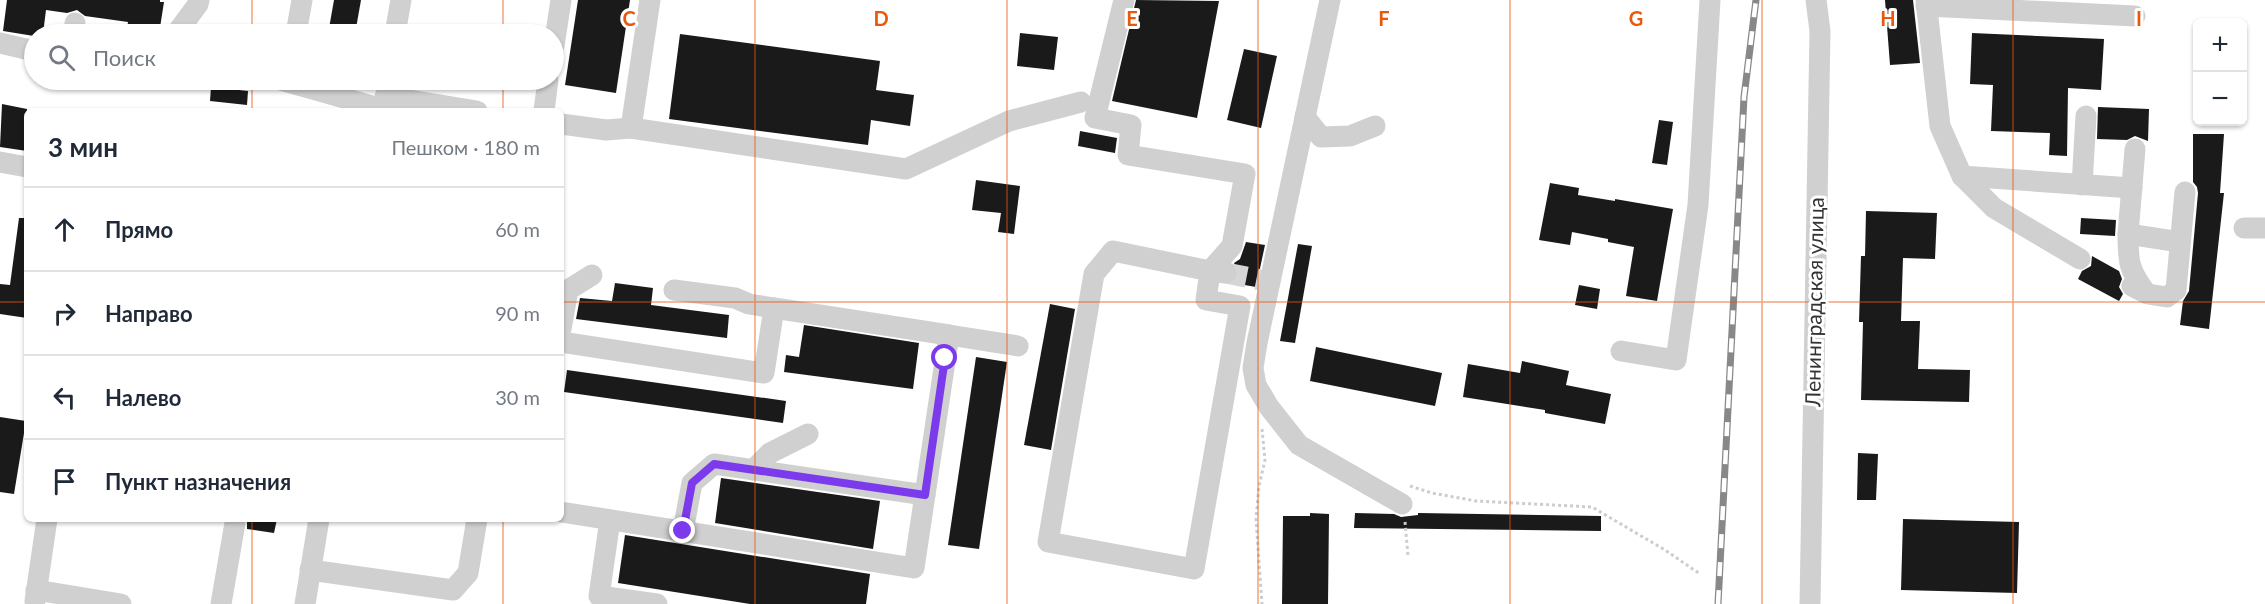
<!DOCTYPE html>
<html lang="ru">
<meta charset="utf-8">
<style>
:root{--surface:#fff;--page:#f2f2f3;--text:#1f2937;--muted:#747a83;--line:#e0e1e3}
body{margin:0;font-family:Lato,sans-serif;background:var(--page);color:var(--text)}
.controls{position:absolute;right:18px;top:18px;display:grid;overflow:hidden;border-radius:9px;box-shadow:0 2px 4px #0004}
.controls button{width:54px;height:54px;display:grid;place-items:center;padding:0;border:0;border-bottom:2px solid var(--line);background:var(--surface);color:var(--text);font:30px sans-serif}
.stop{position:absolute;width:18px;height:18px;margin:-14px;border:4px solid #7c3aed;border-radius:50%;background:#fff}
.stop.end{background:#7c3aed;border-color:#fff;box-shadow:0 2px 6px #0008}
.list{margin:0;padding:0;list-style:none}
h2{display:flex;justify-content:space-between;align-items:center;height:78px;margin:0;padding:0 24px;font-size:26px}
h2 small{font-size:20px;font-weight:400;color:var(--muted)}
.list li{display:grid;grid-template-columns:39px 1fr auto;gap:18px;align-items:center;box-sizing:border-box;height:84px;padding:0 24px;border-top:2px solid var(--line)}
.list b{display:block;font-size:22px;white-space:nowrap}
.list em{font-size:20px;font-style:normal;color:var(--muted)}
.icon{flex:none;width:33px;height:33px;fill:none;stroke:currentColor;stroke-width:2;stroke-linecap:round;stroke-linejoin:round}
.map{position:relative;flex:none;width:2265px;height:604px;overflow:hidden}
.search{position:absolute;background:var(--surface);box-shadow:0 2px 4px #0004;left:24px;top:24px;width:540px;height:66px;display:flex;align-items:center;gap:15px;box-sizing:border-box;padding:0 21px;border-radius:33px;color:var(--muted);font-size:22px}
.panel{position:absolute;background:var(--surface);box-shadow:0 2px 4px #0004;left:24px;top:108px;width:540px;height:414px;border-radius:9px}
.map>svg:first-child{display:block}
.building{fill:#1a1a1a}
.lines{fill:none;stroke-linecap:round;stroke-linejoin:round}
.minor-tunnel{stroke:#d6d6d6;stroke-width:21;stroke-dasharray:21 10;stroke-linecap:butt}
.path{stroke:#cdcdcd;stroke-width:3;stroke-dasharray:3 3;stroke-linecap:butt}
.minor{stroke:#d0d0d0;stroke-width:21}
.rail-casing{stroke:#888;stroke-width:7}
.rail{stroke:#fff;stroke-width:4.5;stroke-dasharray:14;stroke-linecap:butt}
.route{stroke:#7c3aed;stroke-width:8}
.grid{fill:none;stroke:#e8590c;stroke-width:1.5;stroke-opacity:0.55}
.labels{text-anchor:middle;stroke-width:6;stroke-linejoin:round;paint-order:stroke}
.street-label{font-size:21px;fill:#333;stroke:#fff}
.grid-label{font-size:20px;text-anchor:middle;font-weight:bold;fill:#e8590c;stroke:#fff;stroke-width:6;stroke-linejoin:round;paint-order:stroke}
</style>
<div class="map">
<svg width="2265" height="604" viewBox="0 0 2265 604">
<rect width="100%" height="100%" fill="#fff"/>
<!-- building -->
<g class="building">
<path d="M7 0H160V2H164L159 34H126L128 22 85 16 77 10 67 13 46 10 43 34 34 36 3 31Z"/>
<path d="M334 0H361L355 34H328Z"/>
<path d="M578 0H630L616 93 565 85Z"/>
<path d="M1136 0 1219 1 1197 118 1112 101Z"/>
<path d="M1885 0H1913L1920 63 1890 65Z"/>
<path d="M1020 33 1058 37 1054 70 1017 66Z"/>
<path d="M1972 33 2104 39 2101 90 2068 88 2067 156 2049 155 2050 133 1991 131 1993 85 1970 84Z"/>
<path d="M680 34 880 61 876 90 914 95 910 126 871 120 868 145 669 119Z"/>
<path d="M1244 49 1277 56 1261 128 1227 120Z"/>
<path d="M211 87 248 91 247 105 210 101Z"/>
<path d="M2 104 27 109V151L0 147Z"/>
<path d="M2098 107 2149 109 2148 141 2135 136 2127 140 2097 139Z"/>
<path d="M1659 120 1673 122 1667 165 1652 163Z"/>
<path d="M1080 131 1117 138 1115 153 1078 146Z"/>
<path d="M2193 134H2224L2220 193H2224L2209 329 2180 325 2183 301 2189 291 2198 193 2197 187 2193 182Z"/>
<path d="M976 180 1020 186 1014 234 998 232 1001 213 972 210Z"/>
<path d="M1550 183 1579 188 1578 195 1615 201V199L1673 209 1657 301 1626 296 1634 247 1608 242V239L1572 232 1570 245 1539 240Z"/>
<path d="M1866 211 1937 213 1935 259 1903 258 1901 321H1920L1918 369 1970 370 1969 402 1861 400 1863 322H1859L1861 256H1865Z"/>
<path d="M19 218H27V318L0 314V284L10 285Z"/>
<path d="M2081 218 2116 220 2115 236 2080 234Z"/>
<path d="M1246 242 1265 245 1256 287 1233 283 1239 274 1234 263 1240 259Z"/>
<path d="M1298 244 1312 246 1295 343 1280 341Z"/>
<path d="M2092 256 2119 271 2122 279 2119 287 2123 294 2119 301 2078 279 2082 271 2091 266Z"/>
<path d="M615 283 653 288 651 305 729 315 727 338 576 319 580 298 612 301Z"/>
<path d="M1579 285 1600 289 1597 309 1575 305Z"/>
<path d="M1050 304 1075 309 1051 450 1024 445Z"/>
<path d="M804 325 919 343 913 389 784 372 786 355 799 357Z"/>
<path d="M1316 347 1442 373 1435 406 1310 381Z"/>
<path d="M976 357 1007 362 979 549 948 545Z"/>
<path d="M1522 361 1569 371 1566 385 1611 394 1605 424 1545 413V410L1463 397 1468 364 1520 373Z"/>
<path d="M567 370 786 401 783 423 564 392Z"/>
<path d="M0 417 26 421 14 494 0 492Z"/>
<path d="M1858 453 1878 454 1876 500H1857Z"/>
<path d="M721 478 880 501 873 549 715 523Z"/>
<path d="M1310 513 1329 514 1328 604H1282L1283 516H1310Z"/>
<path d="M1355 513 1394 514 1401 517 1418 515V513L1601 516V531L1354 528Z"/>
<path d="M247 519H277L274 533 247 529Z"/>
<path d="M1903 519 2019 522 2017 593 1901 590Z"/>
<path d="M625 535 870 574 866 604H750L618 583Z"/>
</g>
<g class="lines">
<!-- minor-tunnel -->
<path class="minor-tunnel" d="M1226 273 1261 280"/>
<!-- path -->
<g class="path">
<path d="M1262 429 1265 460 1259 486 1256 519 1262 604"/>
<path d="M1410 486 1432 493 1476 501 1592 507 1665 550 1700 574"/>
<path d="M1405 522 1408 556"/>
</g>
<!-- minor -->
<g class="minor">
<path d="M1124 0 1095 118 1131 125 1128 155 1245 174 1232 246 1210 271 1206 300 1240 306 1194 569 1048 542 1094 274 1113 251 1210 271 1226 273"/>
<path d="M1330 0 1257 343 1253 368 1256 385 1269 407 1299 445 1402 504"/>
<path d="M1926 0 1940 126 1962 176 2132 188"/>
<path d="M1926 6 2135 16"/>
<path d="M74 34 75 23"/>
<path d="M176 34 198 4 199 0"/>
<path d="M296 34 302 0"/>
<path d="M395 34 401 0"/>
<path d="M0 43 34 51"/>
<path d="M554 46 561 0"/>
<path d="M280 80 383 109"/>
<path d="M385 96 477 111"/>
<path d="M544 111 548 80"/>
<path d="M1305 117 1321 137 1350 136 1375 126"/>
<path d="M561 124 606 130 631 128 906 169 1009 121 1081 102"/>
<path d="M631 128 650 0"/>
<path d="M0 162 27 167"/>
<path d="M1962 176 1994 208 2080 259"/>
<path d="M2082 185 2086 116"/>
<path d="M2244 228H2265"/>
<path d="M2128 234 2135 149"/>
<path d="M2132 286 2148 294 2167 297 2176 290 2185 192"/>
<path d="M674 290 735 298 749 304 774 308"/>
<path d="M2146 293C2129 270 2128 263 2128 234L2180 242"/>
<path d="M561 329 568 290 592 275"/>
<path d="M949 335 1018 346"/>
<path d="M561 342 764 373 774 308 949 335 914 568 561 512"/>
<path d="M1621 351 1676 360 1698 205 1710 0"/>
<path d="M753 470 770 453 808 434"/>
<path d="M610 520 599 596 657 604"/>
<path d="M683 531 692 483 714 464 925 495"/>
<path d="M310 570 453 590 468 573 477 519"/>
<path d="M36 590 121 604"/>
<path d="M35 601 47 519"/>
<path d="M221 604 235 523"/>
<path d="M305 604 319 519"/>
<path d="M1810 604 1820 31 1816 0"/>
</g>
<defs>
<path id="rail" d="M1718 604 1744 97 1756 0"/>
</defs>
<!-- rail casing -->
<use href="#rail" class="rail-casing"/>
<!-- rail -->
<use href="#rail" class="rail"/>
</g>
<g class="lines">
<!-- route -->
<path class="route" d="M683 531 692 483 714 464 925 495 945 358"/>
</g>
<!-- grid -->
<path class="grid" d="M252 0V34M503 0V34M755 0V604M1007 0V604M1258 0V604M1510 0V604M1762 0V604M2013 0V604M252 80V111M503 80V111M0 302H27M561 302H2265M252 519V604M503 519V604"/>
<g class="labels">
<!-- street labels -->
<g class="street-label">
<text transform="translate(1815 302) rotate(-89)" y="7">Ленинградская улица</text>
</g>
</g>
<g class="grid-label">
<text x="629" y="26">C</text>
<text x="881" y="26">D</text>
<text x="1132" y="26">E</text>
<text x="1384" y="26">F</text>
<text x="1636" y="26">G</text>
<text x="1888" y="26">H</text>
<text x="2139" y="26">I</text>
</g>
</svg>
<div class="controls">
<button>+</button>
<button>−</button>
</div>
<div class="stop" style="left:945px;top:358px"></div>
<div class="stop end" style="left:683px;top:531px"></div>
<div class="search"><svg class="icon" aria-label="search" viewBox="0 0 24 24"><circle cx="10" cy="10" r="6"/><path d="M15 15l6 6"/></svg>Поиск</div>
<section class="panel">
<h2>3 мин<small>Пешком · 180 m</small></h2>
<ul class="list">
<li><svg class="icon" aria-label="ahead" viewBox="0 0 24 24"><path d="M12 20V5M6 11l6-6 6 6"/></svg><div><b>Прямо</b></div><em>60 m</em></li>
<li><svg class="icon" aria-label="right" viewBox="0 0 24 24"><path d="M7 20v-9h11M14 6l5 5-5 5"/></svg><div><b>Направо</b></div><em>90 m</em></li>
<li><svg class="icon" aria-label="left" viewBox="0 0 24 24"><path d="M17 20v-9H6M10 6l-5 5 5 5"/></svg><div><b>Налево</b></div><em>30 m</em></li>
<li><svg class="icon" aria-label="arrive" viewBox="0 0 24 24"><path d="M6 21V4h12l-3 4 3 4H6"/></svg><div><b>Пункт назначения</b></div></li>
</ul>
</section>
</div>
